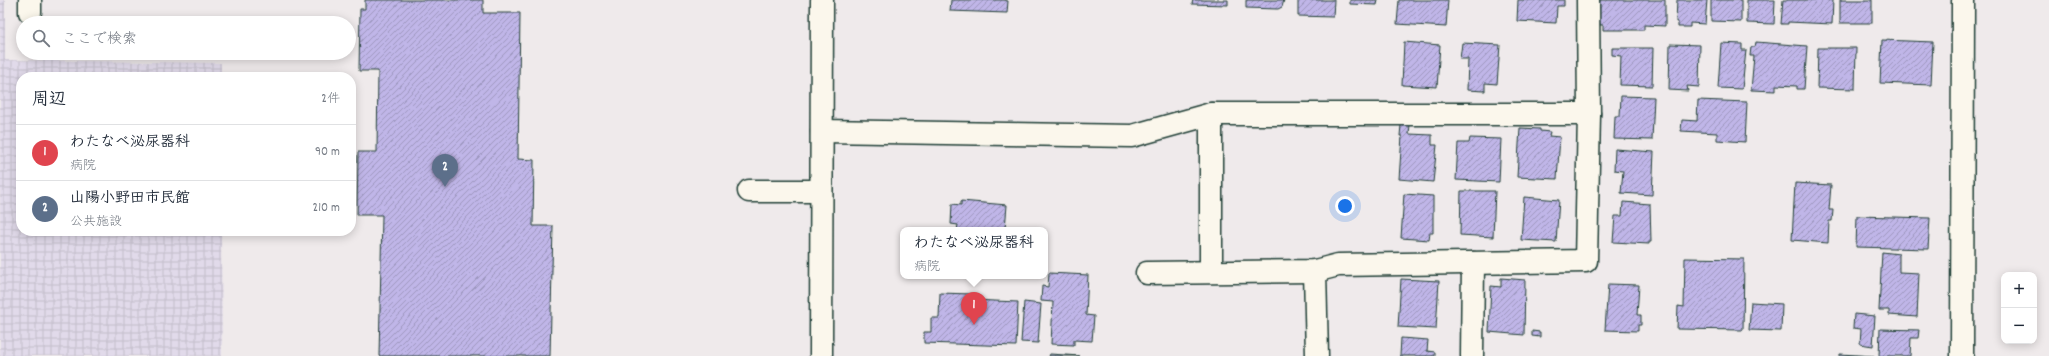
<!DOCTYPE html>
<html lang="ja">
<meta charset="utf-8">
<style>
:root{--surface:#fff;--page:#f6f6f7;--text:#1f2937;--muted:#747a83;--line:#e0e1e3;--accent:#b45309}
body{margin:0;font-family:Dekko,"Klee One",sans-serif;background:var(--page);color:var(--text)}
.controls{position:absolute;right:12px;bottom:12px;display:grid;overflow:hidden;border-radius:8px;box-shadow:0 2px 10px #0003}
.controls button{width:36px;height:36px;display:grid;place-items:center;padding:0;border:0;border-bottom:1px solid var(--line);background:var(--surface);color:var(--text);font:20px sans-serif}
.you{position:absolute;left:1345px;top:206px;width:14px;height:14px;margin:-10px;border:3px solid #fff;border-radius:50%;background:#1a73e8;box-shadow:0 0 0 6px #1a73e833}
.badge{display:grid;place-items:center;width:26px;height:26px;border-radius:50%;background:var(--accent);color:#fff;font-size:13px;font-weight:700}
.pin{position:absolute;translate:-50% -33px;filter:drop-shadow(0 1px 2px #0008)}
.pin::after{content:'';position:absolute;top:21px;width:14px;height:12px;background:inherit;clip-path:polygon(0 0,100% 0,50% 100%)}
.popup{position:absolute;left:900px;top:227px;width:148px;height:52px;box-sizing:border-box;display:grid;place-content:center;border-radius:8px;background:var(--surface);filter:drop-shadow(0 1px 3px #0005);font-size:13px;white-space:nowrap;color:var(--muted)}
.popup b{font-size:15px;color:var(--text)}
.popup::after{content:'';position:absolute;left:50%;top:100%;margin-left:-8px;border:8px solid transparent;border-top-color:var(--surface)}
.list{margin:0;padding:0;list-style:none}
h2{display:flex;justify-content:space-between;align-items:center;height:52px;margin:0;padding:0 16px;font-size:17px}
h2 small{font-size:13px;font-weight:400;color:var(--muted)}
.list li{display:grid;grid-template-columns:26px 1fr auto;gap:12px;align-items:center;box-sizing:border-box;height:56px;padding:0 16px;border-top:1px solid var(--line)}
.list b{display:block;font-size:15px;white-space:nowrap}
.list p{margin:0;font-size:13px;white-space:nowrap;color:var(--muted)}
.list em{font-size:13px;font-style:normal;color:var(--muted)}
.icon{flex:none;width:22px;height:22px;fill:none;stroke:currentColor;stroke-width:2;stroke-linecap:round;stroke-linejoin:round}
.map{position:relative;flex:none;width:2049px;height:356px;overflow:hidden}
.search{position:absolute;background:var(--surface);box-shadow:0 2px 10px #0003;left:16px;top:16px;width:340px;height:44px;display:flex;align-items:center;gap:10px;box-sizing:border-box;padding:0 14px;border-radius:22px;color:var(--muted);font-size:15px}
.panel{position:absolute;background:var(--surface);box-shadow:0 2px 10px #0003;left:16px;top:72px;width:340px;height:164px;border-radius:16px}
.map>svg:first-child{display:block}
.industrial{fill:url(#industrial-grid)}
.building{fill:url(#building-hatch);stroke:#1f3d34}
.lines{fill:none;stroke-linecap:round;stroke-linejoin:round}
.minor-casing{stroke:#1f3d34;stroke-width:25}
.minor{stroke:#fbf7ec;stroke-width:22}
</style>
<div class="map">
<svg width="2049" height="356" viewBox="0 0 2049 356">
<defs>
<pattern id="industrial-grid" width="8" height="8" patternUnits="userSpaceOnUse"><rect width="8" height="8" fill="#e1daea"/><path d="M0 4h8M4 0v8" fill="none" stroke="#c1bcc9"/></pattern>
<pattern id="building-hatch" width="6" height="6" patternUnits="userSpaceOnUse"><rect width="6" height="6" fill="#c0b6e8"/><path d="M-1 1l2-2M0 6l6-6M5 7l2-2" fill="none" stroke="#9b95bd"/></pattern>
</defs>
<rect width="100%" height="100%" fill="#efeaeb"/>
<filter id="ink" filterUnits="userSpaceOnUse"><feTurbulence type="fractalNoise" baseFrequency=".025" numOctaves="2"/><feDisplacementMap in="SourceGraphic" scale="8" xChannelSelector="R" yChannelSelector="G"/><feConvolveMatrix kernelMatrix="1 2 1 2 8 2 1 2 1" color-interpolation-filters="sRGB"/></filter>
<g filter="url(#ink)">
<!-- industrial -->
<path class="industrial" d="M0 0H5V60L221 63V77H21V231H221L222 356H0Z"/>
<!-- building -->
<g class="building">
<path d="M365 0H483V13H520L518 159 534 160 533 226H553L550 356H379L382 215H357L358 152H377L378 71H359L360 9H365Z"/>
<path d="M951 0H1004L1008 1 1007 13 950 11Z"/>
<path d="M1193 0H1228V5L1192 4Z"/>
<path d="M1246 0H1284L1282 7 1278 9 1246 8Z"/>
<path d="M1298 0H1334L1333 17 1298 16Z"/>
<path d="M1350 0H1378L1377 5 1350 4Z"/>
<path d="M1399 0H1448L1446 27 1397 24Z"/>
<path d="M1518 0H1564V6H1557L1556 23 1517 21Z"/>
<path d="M1598 0H1665V26L1644 25V30H1603V25H1600Z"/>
<path d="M1677 0H1707L1705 24 1690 23V27H1678V22H1676Z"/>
<path d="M1711 0H1741V22L1711 21Z"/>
<path d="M1747 0H1775L1774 24 1747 23Z"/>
<path d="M1783 0H1833L1832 24 1788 22V24H1781Z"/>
<rect x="1840" y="0" width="32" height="23"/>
<path d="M1882 40 1933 42 1931 85 1880 83Z"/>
<path d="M1404 42 1440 45 1437 87 1402 85Z"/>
<path d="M1756 42 1807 46 1804 89H1797V86L1776 85V91L1751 90 1754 56H1750L1751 47H1755Z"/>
<path d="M1462 43 1500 45 1497 84 1485 83V91L1467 90 1468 59H1460Z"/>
<path d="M1721 43 1742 44V50H1746L1742 89 1718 88Z"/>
<path d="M1670 44 1700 45 1699 87 1687 86 1688 91 1669 90Z"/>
<path d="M1612 48H1653L1652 86 1620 85 1621 56 1612 55Z"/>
<path d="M1818 48H1856L1855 89 1817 88Z"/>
<path d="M1621 96 1654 97 1652 140 1614 139 1615 116H1620Z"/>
<path d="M1698 100 1747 102 1745 142 1717 140V133L1681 131 1682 120 1697 121Z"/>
<path d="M1401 125H1410L1409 134 1432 135V145H1437L1433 182 1399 179 1402 136H1400Z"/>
<path d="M1520 128 1540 129V131L1550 132 1549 136 1560 137 1557 179 1517 177Z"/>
<path d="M1470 138 1501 139 1499 182 1456 180 1458 143H1469Z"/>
<path d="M1615 149 1654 152 1652 195 1621 193 1623 171 1614 170Z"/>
<path d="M1795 183 1831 185 1829 210H1833L1832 221H1829L1828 243 1792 240Z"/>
<path d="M1461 191H1495L1493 237 1460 235Z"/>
<path d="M1404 194 1433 196V233H1430L1429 240 1401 238Z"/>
<path d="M1524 197 1559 200 1556 242 1521 240Z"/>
<path d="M961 201 1007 205 1005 229 1008 230H957L958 225 951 224 952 204 961 205Z"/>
<path d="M1623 202 1650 204 1651 242H1649V244L1613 242 1615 216H1622Z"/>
<path d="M1857 216 1930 218 1928 249 1856 247Z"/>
<path d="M1882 252 1899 254V272L1919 273 1917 317 1889 315V310H1879Z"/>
<path d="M1685 258 1744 259 1743 330 1677 329 1678 306 1684 307Z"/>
<path d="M1049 273 1088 275 1086 315 1094 316 1092 341 1074 340V345L1051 344 1053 302 1041 301 1042 286 1048 287Z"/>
<path d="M1501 278 1525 280 1524 335 1489 332 1491 286 1501 287Z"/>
<path d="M1401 279 1439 281 1436 329 1398 327Z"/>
<path d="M1608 284 1639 285 1637 315H1641V325H1638V331L1605 330Z"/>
<path d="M940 293 971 294V300L1018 302 1016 346 924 343V332H931V318H939Z"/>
<path d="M1024 302 1041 304 1038 343 1021 342Z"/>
<path d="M1751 302 1782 304 1781 331 1749 330Z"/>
<path d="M1854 314 1875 316 1873 346 1860 344 1861 329 1853 328Z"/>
<path d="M1880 329 1919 330 1918 338H1911L1910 356H1879Z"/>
<path d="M1532 331 1540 332V337L1532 336Z"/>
<path d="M1401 338 1428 340 1427 351 1435 352V356H1400Z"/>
<path d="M1050 354 1080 356H1049Z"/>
<path d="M1840 354 1874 356H1840Z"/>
</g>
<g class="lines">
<defs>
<g id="minor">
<path d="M30 12V0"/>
<path d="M822 131 1132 136 1211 114H1589"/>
<path d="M749 191H821"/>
<path d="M1211 271V114"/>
<path d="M1315 271 1317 356"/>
<path d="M1147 273 1315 271 1338 265 1586 261 1589 114 1588 0"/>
<path d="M821 356 822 0"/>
<path d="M1472 356 1473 263"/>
<path d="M1962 356 1963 0"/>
</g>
</defs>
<!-- minor casing -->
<use href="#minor" class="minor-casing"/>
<!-- minor -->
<use href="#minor" class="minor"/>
</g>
</g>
</svg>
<div class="controls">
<button>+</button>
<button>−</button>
</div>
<div class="you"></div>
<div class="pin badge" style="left:974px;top:325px;background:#e0444e">1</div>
<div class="popup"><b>わたなべ泌尿器科</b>病院</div>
<div class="pin badge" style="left:445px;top:187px;background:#5c6f8a">2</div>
<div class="search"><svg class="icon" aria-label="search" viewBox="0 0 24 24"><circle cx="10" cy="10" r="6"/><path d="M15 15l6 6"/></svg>ここで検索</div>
<section class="panel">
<h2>周辺<small>2件</small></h2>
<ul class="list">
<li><span class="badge" style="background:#e0444e">1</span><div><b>わたなべ泌尿器科</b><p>病院</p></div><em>90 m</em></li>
<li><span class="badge" style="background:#5c6f8a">2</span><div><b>山陽小野田市民館</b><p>公共施設</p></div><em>210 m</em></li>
</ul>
</section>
</div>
